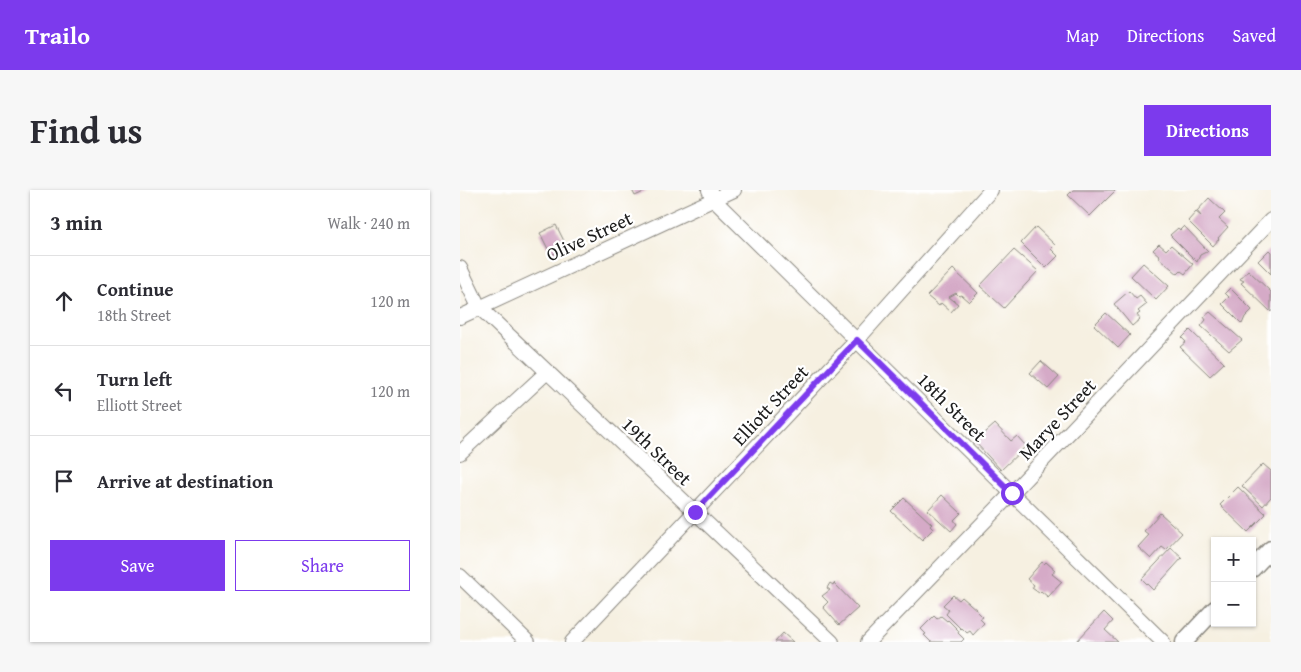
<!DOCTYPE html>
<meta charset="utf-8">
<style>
:root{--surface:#fff;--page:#f7f7f7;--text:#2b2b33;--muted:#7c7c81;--line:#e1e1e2;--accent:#7c3aed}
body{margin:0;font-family:"Gentium Book Plus",serif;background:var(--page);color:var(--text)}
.controls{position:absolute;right:15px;bottom:15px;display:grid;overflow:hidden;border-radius:0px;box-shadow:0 1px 4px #0004}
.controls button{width:45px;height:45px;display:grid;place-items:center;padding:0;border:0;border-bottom:1px solid var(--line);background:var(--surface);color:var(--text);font:25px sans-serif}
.stop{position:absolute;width:15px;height:15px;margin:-11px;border:4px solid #7c3aed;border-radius:50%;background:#fff}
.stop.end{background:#7c3aed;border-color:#fff;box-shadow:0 1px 5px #0008}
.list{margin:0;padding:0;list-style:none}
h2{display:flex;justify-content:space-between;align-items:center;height:65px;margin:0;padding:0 20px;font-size:21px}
h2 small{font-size:16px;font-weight:400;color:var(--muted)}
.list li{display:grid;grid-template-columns:32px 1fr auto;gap:15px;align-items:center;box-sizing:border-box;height:90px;padding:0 20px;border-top:1px solid var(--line)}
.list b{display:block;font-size:19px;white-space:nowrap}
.list p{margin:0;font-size:16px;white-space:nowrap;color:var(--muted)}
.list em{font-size:16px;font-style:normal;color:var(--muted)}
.actions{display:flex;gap:10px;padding:15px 20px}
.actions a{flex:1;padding:11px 0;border:1px solid var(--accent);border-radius:0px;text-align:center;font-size:18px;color:var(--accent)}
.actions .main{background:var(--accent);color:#fff}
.icon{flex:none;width:28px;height:28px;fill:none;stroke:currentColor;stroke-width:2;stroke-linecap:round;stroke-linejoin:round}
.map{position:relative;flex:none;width:811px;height:452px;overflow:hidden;border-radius:0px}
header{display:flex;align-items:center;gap:30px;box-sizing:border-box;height:70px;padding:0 25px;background:var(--accent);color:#fff}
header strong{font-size:24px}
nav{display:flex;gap:28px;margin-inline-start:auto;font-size:18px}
.intro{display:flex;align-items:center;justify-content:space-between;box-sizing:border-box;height:120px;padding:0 30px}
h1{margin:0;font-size:35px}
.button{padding:12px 22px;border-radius:0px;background:var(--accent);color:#fff;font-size:18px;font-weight:700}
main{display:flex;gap:30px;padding:0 30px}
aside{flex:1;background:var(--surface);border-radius:0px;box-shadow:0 1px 4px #0004}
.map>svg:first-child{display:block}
.building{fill:#d5aac7}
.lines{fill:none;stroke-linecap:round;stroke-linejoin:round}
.minor-casing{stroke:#89867e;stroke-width:16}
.major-casing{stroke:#89867e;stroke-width:19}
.minor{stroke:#fff;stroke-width:14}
.major{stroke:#fff;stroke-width:16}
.route{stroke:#7c3aed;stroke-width:6}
.labels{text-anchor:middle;stroke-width:4.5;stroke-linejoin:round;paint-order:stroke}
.street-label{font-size:19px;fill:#1c1c1c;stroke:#fff}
</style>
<header>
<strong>Trailo</strong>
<nav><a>Map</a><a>Directions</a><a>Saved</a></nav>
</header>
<div class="intro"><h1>Find us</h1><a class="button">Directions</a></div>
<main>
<aside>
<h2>3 min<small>Walk · 240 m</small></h2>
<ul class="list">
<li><svg class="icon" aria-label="ahead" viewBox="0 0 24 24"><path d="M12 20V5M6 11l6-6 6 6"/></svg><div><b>Continue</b><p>18th Street</p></div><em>120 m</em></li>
<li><svg class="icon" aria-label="left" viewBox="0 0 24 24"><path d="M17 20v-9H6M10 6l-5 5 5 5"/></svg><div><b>Turn left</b><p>Elliott Street</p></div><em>120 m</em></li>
<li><svg class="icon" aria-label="arrive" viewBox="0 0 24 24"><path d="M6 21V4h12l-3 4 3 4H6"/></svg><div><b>Arrive at destination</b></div></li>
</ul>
<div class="actions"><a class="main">Save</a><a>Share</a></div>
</aside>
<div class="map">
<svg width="811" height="452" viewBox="0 0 811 452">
<rect width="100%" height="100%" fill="#fff"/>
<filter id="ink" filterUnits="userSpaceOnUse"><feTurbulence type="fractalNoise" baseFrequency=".02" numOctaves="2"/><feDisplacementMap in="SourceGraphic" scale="10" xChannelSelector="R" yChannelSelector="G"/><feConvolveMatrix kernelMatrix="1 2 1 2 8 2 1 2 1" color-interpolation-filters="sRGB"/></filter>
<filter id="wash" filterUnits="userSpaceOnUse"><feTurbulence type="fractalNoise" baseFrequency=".0096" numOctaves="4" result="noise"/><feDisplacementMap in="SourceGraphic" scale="20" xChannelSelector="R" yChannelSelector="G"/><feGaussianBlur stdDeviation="1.12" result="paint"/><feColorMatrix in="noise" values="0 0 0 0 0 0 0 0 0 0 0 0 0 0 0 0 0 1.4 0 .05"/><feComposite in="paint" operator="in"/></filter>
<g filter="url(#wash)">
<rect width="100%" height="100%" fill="#f6f0e1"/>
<g id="blocks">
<!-- building -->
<g class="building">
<path d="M172 0H188L175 6Z"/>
<path d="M613 0H656L630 26 608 5Z"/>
<path d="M749 8 765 23 759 29 768 37 758 48 759 49 753 56 728 31 736 22 741 26 737 21Z"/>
<path d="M96 35 107 57 91 65 80 43Z"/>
<path d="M724 36 748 61 740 65 737 72 710 45 718 38 720 40Z"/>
<path d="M576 37 595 55 591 59 598 66 586 78 561 53Z"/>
<path d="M699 54 706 60 711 55 733 74 725 84 721 81 718 84 699 68 700 66 693 60Z"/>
<path d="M554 60 578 81 544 118 520 96Z"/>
<path d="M809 60 811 62V84L798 71Z"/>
<path d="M683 73 709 96 696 110 671 86Z"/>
<path d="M493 79 518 103 509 112 501 105 499 106 496 103 489 107 498 114 491 122 481 113 479 116 467 106Z"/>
<path d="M788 80 811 102V122L781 93 784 91 780 89Z"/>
<path d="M770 98 792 120 785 127 782 134 762 114 769 107 765 103Z"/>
<path d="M669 101 676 109 680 106 687 114 678 121 680 123 677 125 680 129 672 136 654 114Z"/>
<path d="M750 122 782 150 769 161 741 136 746 130 744 127Z"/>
<path d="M646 123 670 145 658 158 634 135Z"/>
<path d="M730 140 764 173 750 186 720 157 726 152 722 148Z"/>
<path d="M581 171 599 187 588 199 570 183Z"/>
<path d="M535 234 551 251 557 246 566 256 541 280 515 252Z"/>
<path d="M803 274 811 281V307L803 316 782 296Z"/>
<path d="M778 297 806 324 788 342 760 315Z"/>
<path d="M482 305 501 323 494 330 497 334 491 341 468 320Z"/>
<path d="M444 308 472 334 470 336 473 339 462 350 431 321Z"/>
<path d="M700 323 722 343 706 360 702 357 691 369 678 357 689 345 684 341Z"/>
<path d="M711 358 722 368 693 400 682 389Z"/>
<path d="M582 372 584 374 586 372 595 380 592 384 602 392 588 407 581 401 579 403 572 398 574 395 567 389Z"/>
<path d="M370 393 373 395 374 393 398 418 379 435 363 417 368 412 362 406 370 400 367 398Z"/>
<path d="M493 405 499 410 502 407 517 420V421L523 427 520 429 524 433 513 445 510 441 507 443 502 438 501 439 486 424 489 420 483 415Z"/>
<path d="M644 422 653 431 645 440 658 452H616Z"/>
<path d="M474 426 477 429 481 426 487 431 488 430 499 441 498 443 504 449 501 452H471L464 445 466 444 461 439Z"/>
<path d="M323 443 333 452H315Z"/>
</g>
</g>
</g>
<g filter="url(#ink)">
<use href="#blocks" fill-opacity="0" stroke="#89867e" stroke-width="1"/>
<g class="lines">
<defs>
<g id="minor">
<path d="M249 0 254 10 703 452"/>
<path d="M0 78 19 117 372 452"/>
<path d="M0 127 274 0"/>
<path d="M0 263 87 182"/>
<path d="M0 386 68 452"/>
<path d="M112 452 397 150 531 0"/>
<path d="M408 452 552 303 811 30"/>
</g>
<g id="major">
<path d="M792 379 811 359"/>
<path d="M724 452 755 419"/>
</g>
</defs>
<!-- minor casing -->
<use href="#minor" class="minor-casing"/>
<!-- major casing -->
<use href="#major" class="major-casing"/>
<!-- minor -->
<use href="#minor" class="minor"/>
<!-- major -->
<use href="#major" class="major"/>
</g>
</g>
<g class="lines" filter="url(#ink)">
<!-- route -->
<path class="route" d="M235 322 397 150 552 303"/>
</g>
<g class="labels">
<!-- street labels -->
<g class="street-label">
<text transform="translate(129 46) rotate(-25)" y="7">Olive Street</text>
<text transform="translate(310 215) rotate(-47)" y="7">Elliott Street</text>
<text transform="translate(492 217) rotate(45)" y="7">18th Street</text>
<text transform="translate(597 229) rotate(-47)" y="7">Marye Street</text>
<text transform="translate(197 261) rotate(44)" y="7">19th Street</text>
</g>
</g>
</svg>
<div class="controls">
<button>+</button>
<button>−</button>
</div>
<div class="stop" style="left:552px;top:303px"></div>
<div class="stop end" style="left:235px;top:322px"></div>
</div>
</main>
